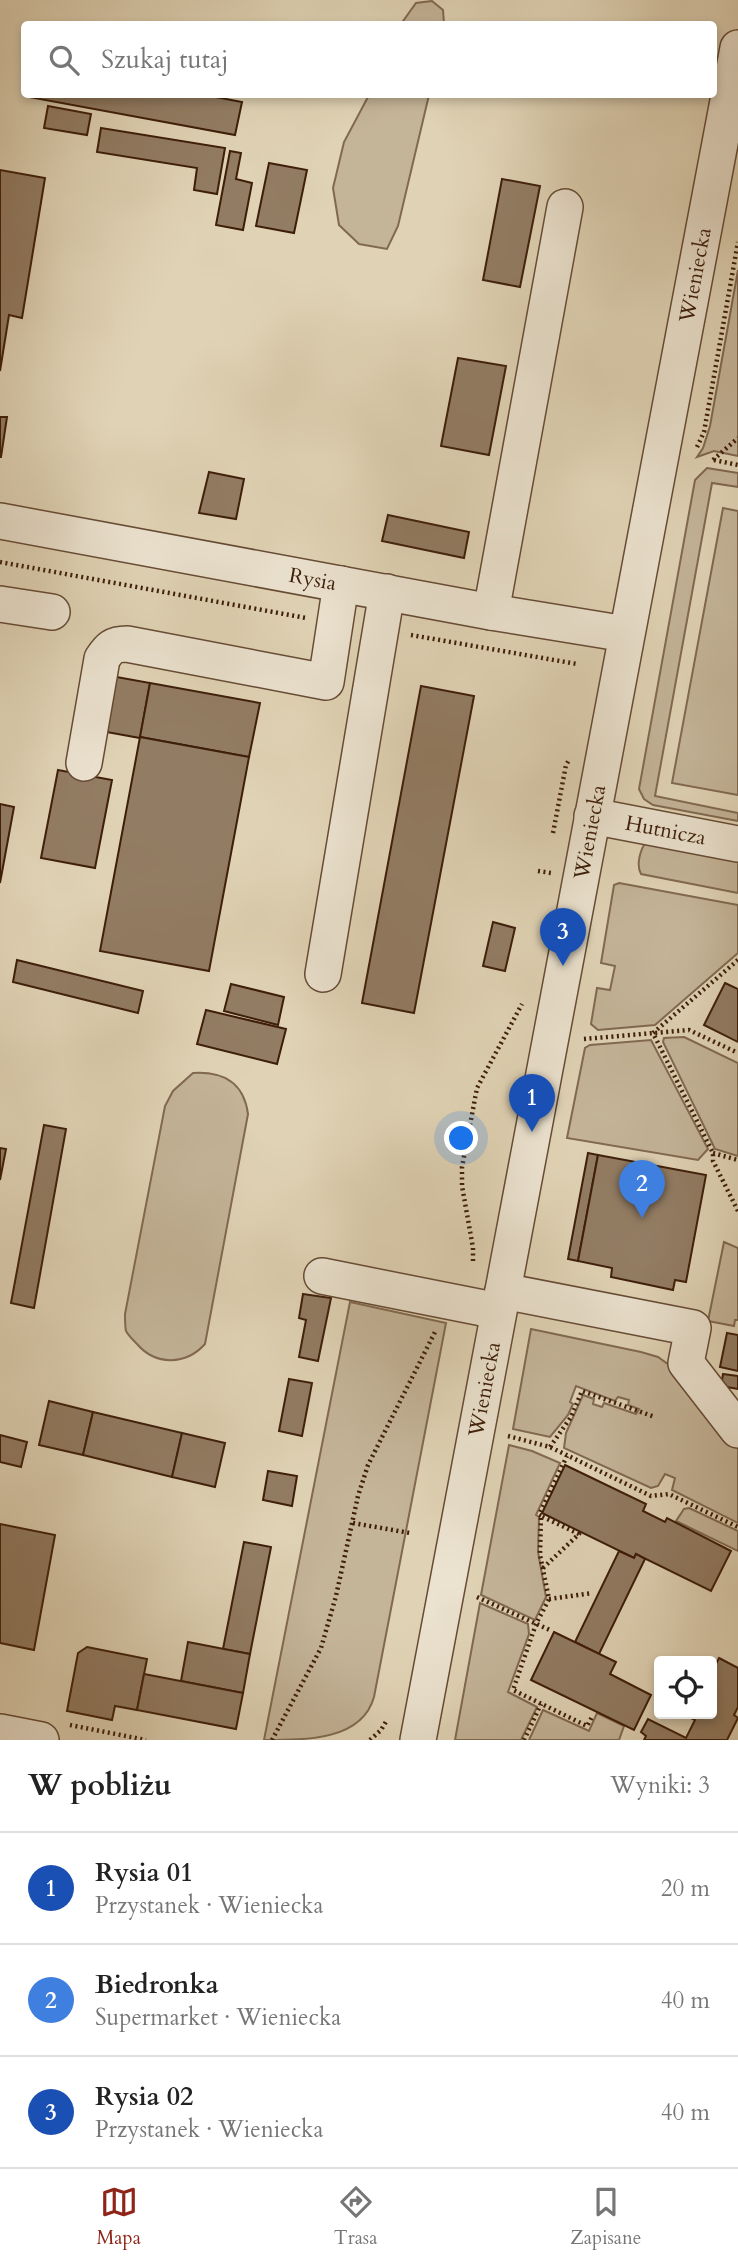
<!DOCTYPE html>
<html lang="pl">
<meta charset="utf-8">
<style>
:root{--surface:#fff;--page:#f6f6f6;--text:#222;--muted:#767676;--line:#e0e0e0;--accent:#8f2418}
body{margin:0;font-family:Cardo,serif;background:var(--page);color:var(--text)}
.controls{position:absolute;right:21px;bottom:21px;display:grid;overflow:hidden;border-radius:7px;box-shadow:0 4px 10px #0003}
.controls button{width:63px;height:63px;display:grid;place-items:center;padding:0;border:0;border-bottom:2px solid var(--line);background:var(--surface);color:var(--text);font:35px sans-serif}
.you{position:absolute;left:462px;top:1139px;width:24px;height:24px;margin:-18px;border:5px solid #fff;border-radius:50%;background:#1a73e8;box-shadow:0 0 0 10px #1a73e833}
.badge{display:grid;place-items:center;width:46px;height:46px;border-radius:50%;background:var(--accent);color:#fff;font-size:23px;font-weight:700}
.pin{position:absolute;translate:-50% -58px;filter:drop-shadow(0 2px 4px #0008)}
.pin::after{content:'';position:absolute;top:37px;width:24px;height:21px;background:inherit;clip-path:polygon(0 0,100% 0,50% 100%)}
.list{margin:0;padding:0;list-style:none}
h2{display:flex;justify-content:space-between;align-items:center;height:91px;margin:0;padding:0 28px;font-size:30px}
h2 small{font-size:23px;font-weight:400;color:var(--muted)}
.list li{display:grid;grid-template-columns:46px 1fr auto;gap:21px;align-items:center;box-sizing:border-box;height:112px;padding:0 28px;border-top:2px solid var(--line)}
.list b{display:block;font-size:26px;white-space:nowrap}
.list p{margin:0;font-size:23px;white-space:nowrap;color:var(--muted)}
.list em{font-size:23px;font-style:normal;color:var(--muted)}
.icon{flex:none;width:38px;height:38px;fill:none;stroke:currentColor;stroke-width:2;stroke-linecap:round;stroke-linejoin:round}
.map{position:relative;flex:none;width:738px;height:1740px;overflow:hidden}
.search{position:absolute;background:var(--surface);box-shadow:0 4px 10px #0003;left:21px;right:21px;top:21px;height:77px;display:flex;align-items:center;gap:18px;box-sizing:border-box;padding:0 24px;border-radius:7px;color:var(--muted);font-size:26px}
.sheet{height:427px;background:var(--surface)}
nav{display:flex;justify-content:space-around;align-items:center;box-sizing:border-box;height:98px;border-top:2px solid var(--line);background:var(--surface);font-size:19px;color:var(--muted)}
nav a{display:grid;justify-items:center;gap:4px}
nav .on{color:var(--accent)}
.map>svg:first-child{display:block}
.green{fill:#c4b498;stroke:#816951;stroke-width:2}
.building{fill:#927c63;stroke:#3e1e0a;stroke-width:2}
.lines{fill:none;stroke-linecap:round;stroke-linejoin:round}
.minor-casing{stroke:#664b35;stroke-width:38}
.path{stroke:#3e1e0a;stroke-width:4.5;stroke-dasharray:2 3.5;stroke-linecap:butt}
.minor{stroke:#ebe2cf;stroke-width:35}
.labels{text-anchor:middle;stroke-width:5;stroke-linejoin:round;paint-order:stroke}
.street-label{font-size:21px;fill:#3e1e0a;stroke:#ebe2cf}
</style>
<div class="map">
<svg width="738" height="1740" viewBox="0 0 738 1740">
<rect width="100%" height="100%" fill="#e0d3b5"/>
<filter id="stains"><feTurbulence type="fractalNoise" baseFrequency=".00286" numOctaves="4"/><feColorMatrix values="0 0 0 0 .2 0 0 0 0 .09 0 0 0 0 .02 0 0 0 .5 -.17"/></filter>
<radialGradient id="worn" r=".72"><stop offset=".6" stop-color="#630" stop-opacity="0"/><stop offset="1" stop-color="#630" stop-opacity=".3"/></radialGradient>
<!-- green -->
<g class="green">
<path d="M432 1 443 10 444 24H401L416 3Z"/>
<path d="M369 95H429L398 226 387 249 359 244 339 225 333 188 344 142Z"/>
<path d="M738 270V456L714 451 697 457 703 448 710 426Z"/>
<path d="M707 468 738 473V487L712 483 655 796 738 813V821L653 805 644 799 639 789 695 480Z"/>
<path d="M723 508 738 511V795L672 783Z"/>
<path d="M646 842 738 860V893L641 874C636 865 640 850 646 842Z"/>
<path d="M619 883 738 905V953L655 1025 598 1030 591 1024 597 988 610 990 615 966 601 963 614 885Z"/>
<path d="M684 1037 738 1063V1156L715 1149 663 1042 664 1038Z"/>
<path d="M651 1040 708 1149 698 1160 567 1138 585 1048 590 1045Z"/>
<path d="M193 1073C223 1071 244 1083 248 1114L205 1344C186 1365 156 1366 137 1344 134 1341 128 1335 126 1331 125 1327 125 1319 125 1314L165 1106 173 1091Z"/>
<path d="M724 1242 738 1248V1320H735L734 1326 708 1321Z"/>
<path d="M350 1302 446 1323 374 1697C362 1740 308 1740 264 1740Z"/>
<path d="M531 1329 641 1352 658 1357 676 1370 738 1446V1523L672 1490 675 1478 665 1474 658 1486 651 1488 564 1448 566 1433 583 1395 594 1399 593 1404 602 1407 604 1403 636 1414 639 1409 628 1405 629 1400 618 1397 615 1401 576 1386 570 1402 573 1404 568 1415 550 1437 513 1429Z"/>
<path d="M509 1445 532 1451 560 1463 536 1515 539 1517 538 1552 546 1597 535 1620 481 1595Z"/>
<path d="M689 1508 738 1531V1551L676 1521 684 1509Z"/>
<path d="M480 1603 528 1624 529 1634 508 1692 537 1707 521 1740H455Z"/>
<path d="M543 1710 589 1731 597 1713 624 1726 619 1740H529Z"/>
</g>
<!-- building -->
<g class="building">
<path d="M29 94H200L242 102 235 135 29 97Z"/>
<path d="M48 106 91 114 87 135 44 128Z"/>
<path d="M101 128 225 148 217 194 194 190 197 168 97 152Z"/>
<path d="M230 151 241 153 236 179 252 183 243 230 216 225Z"/>
<path d="M269 163 307 170 294 233 256 226Z"/>
<path d="M0 170 45 178 22 318 9 315 0 371Z"/>
<path d="M502 179 540 186 520 287 483 280Z"/>
<path d="M458 358 506 366 489 455 441 446Z"/>
<path d="M0 417H7L1 457H0Z"/>
<path d="M209 472 244 479 236 519 199 513Z"/>
<path d="M388 515 469 532 464 558 382 541Z"/>
<path d="M111 676 150 683 140 738 101 731Z"/>
<path d="M150 683 260 703 249 757 140 737Z"/>
<path d="M421 686 474 696 414 1013 362 1003Z"/>
<path d="M140 737 249 757 209 971 100 951Z"/>
<path d="M58 770 112 780 95 868 41 858Z"/>
<path d="M0 804 14 807 0 883Z"/>
<path d="M493 922 515 928 505 971 483 966Z"/>
<path d="M17 960 143 991 138 1013 13 982Z"/>
<path d="M725 983 738 989V1042L704 1025Z"/>
<path d="M231 984 284 997 278 1025 224 1011Z"/>
<path d="M206 1010 286 1029 277 1064 197 1044Z"/>
<path d="M44 1125 66 1129 34 1308 11 1303Z"/>
<path d="M0 1148 6 1149 0 1180Z"/>
<path d="M588 1153 598 1155 578 1261 568 1259Z"/>
<path d="M598 1155 706 1175 686 1282 675 1280 673 1290 611 1277 612 1268 578 1261Z"/>
<path d="M303 1294 331 1298 318 1361 299 1357 306 1320 299 1318Z"/>
<path d="M727 1333 738 1335V1371L720 1367Z"/>
<path d="M723 1374 738 1376V1389L721 1386Z"/>
<path d="M289 1379 312 1383 302 1436 279 1431Z"/>
<path d="M49 1401 93 1412 83 1455 39 1445Z"/>
<path d="M93 1412 182 1433 172 1477 83 1455Z"/>
<path d="M182 1433 225 1443 215 1487 172 1477Z"/>
<path d="M0 1435 27 1442 21 1467 0 1462Z"/>
<path d="M565 1465 646 1504 643 1511 665 1522 667 1518 731 1551 711 1591 636 1554 634 1558 542 1513Z"/>
<path d="M268 1471 297 1476 292 1506 263 1500Z"/>
<path d="M0 1524 55 1535 34 1650 0 1643Z"/>
<path d="M244 1542 271 1547 250 1654 223 1649Z"/>
<path d="M619 1551 634 1558 636 1554 645 1559 599 1654 575 1642Z"/>
<path d="M554 1632 616 1662 610 1674 651 1695 634 1730 531 1680Z"/>
<path d="M188 1642 250 1654 243 1693 181 1681Z"/>
<path d="M87 1647 147 1659 137 1710 115 1706 112 1720 67 1711 78 1653Z"/>
<path d="M719 1658 738 1668V1707L734 1715 738 1718 727 1740H644L646 1736 641 1732 648 1719 686 1738 695 1720 683 1714H712V1672Z"/>
<path d="M144 1674 243 1693 236 1729 137 1710Z"/>
</g>
<g class="lines">
<defs>
<g id="minor">
<path id="s1" d="M0 521 491 612 626 634"/>
<path d="M0 604 52 612"/>
<path d="M491 612 565 207"/>
<path d="M84 763 102 659C109 648 113 644 127 644L326 682 341 584"/>
<path id="s2" d="M592 816 738 844"/>
<path d="M323 974 387 592"/>
<path d="M322 1276 498 1311"/>
<path d="M503 1291 693 1328 686 1363 738 1430"/>
<path d="M0 1732 41 1740"/>
<path id="s3" d="M418 1740 738 48"/>
</g>
</defs>
<!-- minor casing -->
<use href="#minor" class="minor-casing"/>
<!-- path -->
<g class="path">
<path d="M697 447 704 432 738 242"/>
<path d="M713 460 738 438"/>
<path d="M714 460 738 465"/>
<path d="M0 562 306 618"/>
<path d="M411 635 577 664"/>
<path d="M553 833 566 765 569 760"/>
<path d="M538 871 551 873"/>
<path d="M738 960 653 1033 713 1153V1161L738 1211"/>
<path d="M584 1039 689 1030 738 1053"/>
<path d="M713 1153 738 1160"/>
<path d="M473 1261V1248L462 1186V1167L477 1088 522 1004"/>
<path d="M508 1436 550 1447 651 1496 669 1494 738 1527"/>
<path d="M550 1447 571 1417 582 1391 655 1417"/>
<path d="M541 1516 539 1515 567 1456"/>
<path d="M353 1523 410 1533"/>
<path d="M543 1568 579 1534 541 1516 540 1555 549 1599 536 1624 513 1690 587 1726 593 1715"/>
<path d="M477 1597 552 1631"/>
<path d="M549 1599 592 1593"/>
<path d="M70 1725 146 1740"/>
<path d="M272 1740 321 1648 336 1596 358 1496 368 1465 435 1332"/>
<path d="M370 1740 381 1730 387 1720"/>
<path d="M524 1740 541 1704"/>
</g>
<!-- minor -->
<use href="#minor" class="minor"/>
</g>
<g class="labels">
<!-- street labels -->
<g class="street-label">
<text dy="7" stroke="none"><textPath href="#s3" startOffset="1491">Wieniecka</textPath></text>
<text dy="7" stroke="none"><textPath href="#s1" startOffset="318">Rysia</textPath></text>
<text dy="7" stroke="none"><textPath href="#s2" startOffset="75">Hutnicza</textPath></text>
<text dy="7" stroke="none"><textPath href="#s3" startOffset="924">Wieniecka</textPath></text>
<text dy="7" stroke="none"><textPath href="#s3" startOffset="357">Wieniecka</textPath></text>
</g>
</g>
<rect width="100%" height="100%" filter="url(#stains)"/>
<rect width="100%" height="100%" fill="url(#worn)"/>
</svg>
<div class="controls">
<button><svg class="icon" aria-label="locate" viewBox="0 0 24 24"><circle cx="12" cy="12" r="6"/><path d="M12 2v4M12 18v4M2 12h4M18 12h4"/></svg></button>
</div>
<div class="you"></div>
<div class="pin badge" style="left:532px;top:1132px;background:#1a4fb4">1</div>
<div class="pin badge" style="left:642px;top:1218px;background:#3f7fe0">2</div>
<div class="pin badge" style="left:563px;top:966px;background:#1a4fb4">3</div>
<div class="search"><svg class="icon" aria-label="search" viewBox="0 0 24 24"><circle cx="10" cy="10" r="6"/><path d="M15 15l6 6"/></svg>Szukaj tutaj</div>
</div>
<section class="sheet">
<h2>W pobliżu<small>Wyniki: 3</small></h2>
<ul class="list">
<li><span class="badge" style="background:#1a4fb4">1</span><div><b>Rysia 01</b><p>Przystanek · Wieniecka</p></div><em>20 m</em></li>
<li><span class="badge" style="background:#3f7fe0">2</span><div><b>Biedronka</b><p>Supermarket · Wieniecka</p></div><em>40 m</em></li>
<li><span class="badge" style="background:#1a4fb4">3</span><div><b>Rysia 02</b><p>Przystanek · Wieniecka</p></div><em>40 m</em></li>
</ul>
</section>
<nav>
<a class="on"><svg class="icon" aria-label="map" viewBox="0 0 24 24"><path d="M3 6l6-2 6 2 6-2v14l-6 2-6-2-6 2zM9 4v14M15 6v14"/></svg>Mapa</a>
<a><svg class="icon" aria-label="directions" viewBox="0 0 24 24"><path d="M12 3l9 9-9 9-9-9zM9 14v-3h6M13 9l2 2-2 2"/></svg>Trasa</a>
<a><svg class="icon" aria-label="saved" viewBox="0 0 24 24"><path d="M7 4h10v16l-5-4-5 4z"/></svg>Zapisane</a>
</nav>
